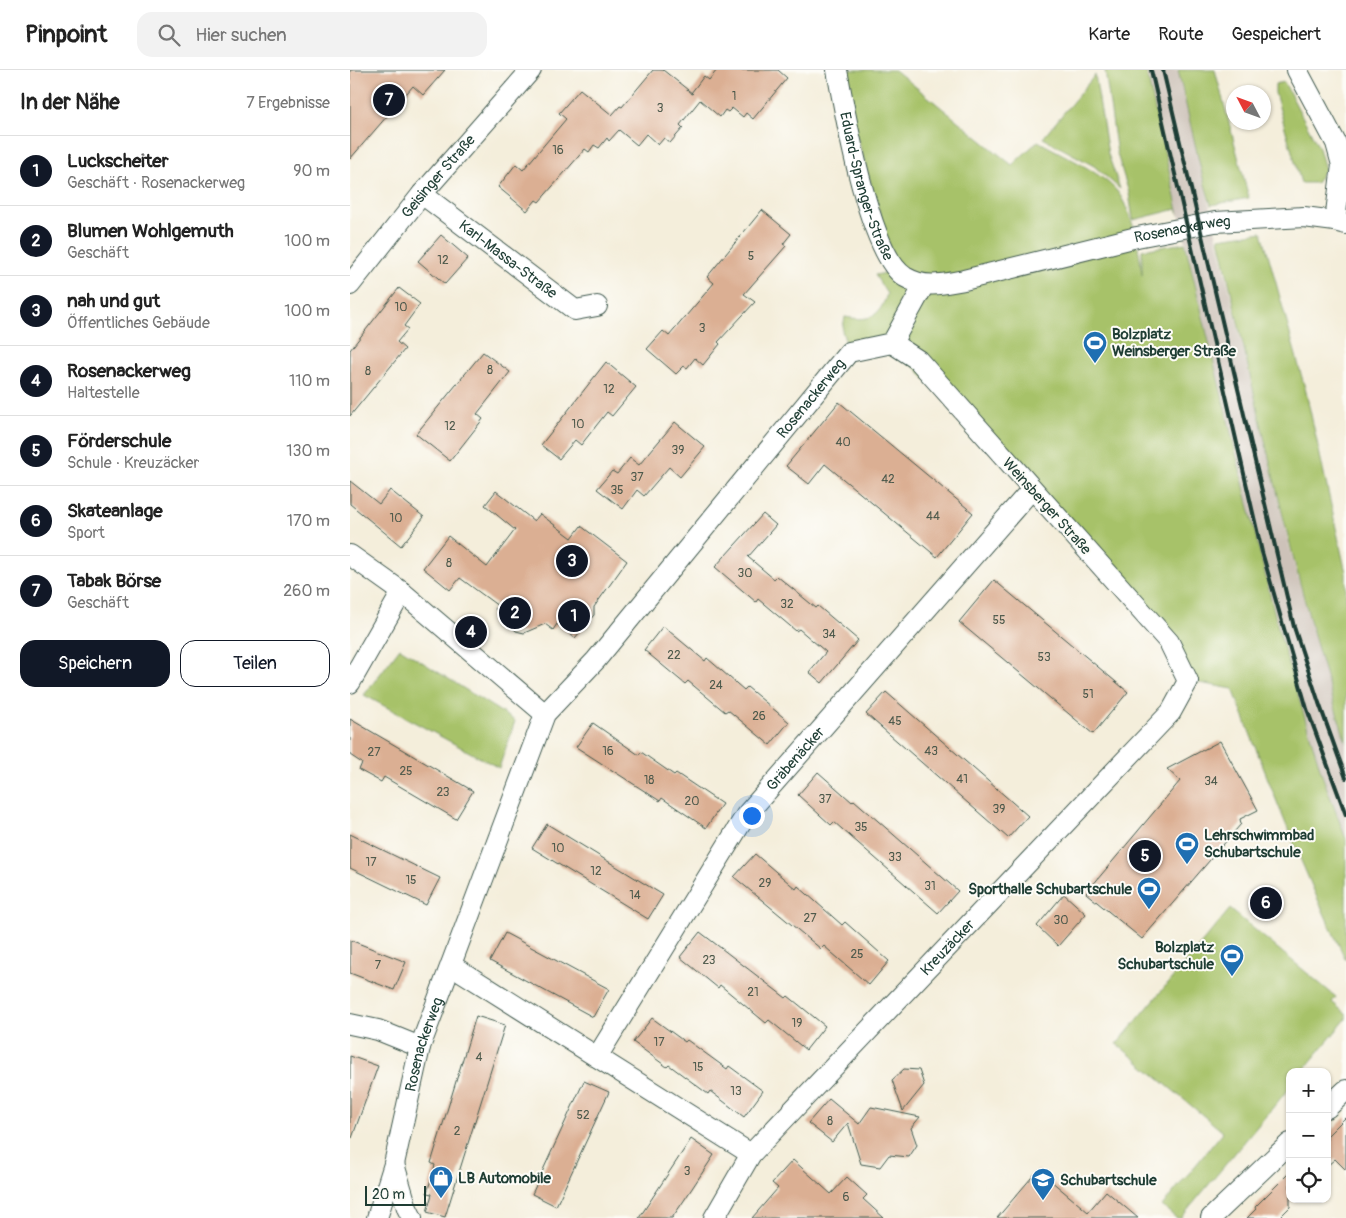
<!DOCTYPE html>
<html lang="de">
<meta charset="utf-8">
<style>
:root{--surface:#fff;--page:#f2f2f2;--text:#222;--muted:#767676;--line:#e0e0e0;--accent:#111827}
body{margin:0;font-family:Pangolin,sans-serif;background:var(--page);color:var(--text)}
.controls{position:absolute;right:15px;bottom:15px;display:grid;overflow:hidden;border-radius:10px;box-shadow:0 1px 4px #0004}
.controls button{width:45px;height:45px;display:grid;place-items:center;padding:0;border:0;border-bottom:1px solid var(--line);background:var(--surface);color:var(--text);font:25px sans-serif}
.compass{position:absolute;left:876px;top:15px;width:45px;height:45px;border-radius:50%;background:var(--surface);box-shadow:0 1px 4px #0004;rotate:311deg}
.scale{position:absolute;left:15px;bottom:12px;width:61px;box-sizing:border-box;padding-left:5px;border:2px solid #1f3d34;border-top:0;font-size:14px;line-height:18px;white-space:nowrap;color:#1f3d34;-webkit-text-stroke:4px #fdfcf7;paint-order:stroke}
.you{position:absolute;left:401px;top:745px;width:18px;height:18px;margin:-12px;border:4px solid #fff;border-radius:50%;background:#1a73e8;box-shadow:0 0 0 8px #1a73e833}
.badge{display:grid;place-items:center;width:32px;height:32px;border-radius:50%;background:var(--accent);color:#fff;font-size:16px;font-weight:700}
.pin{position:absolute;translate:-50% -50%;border:2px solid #fff;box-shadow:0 1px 5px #0006}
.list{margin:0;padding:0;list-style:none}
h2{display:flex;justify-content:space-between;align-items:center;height:65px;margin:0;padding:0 20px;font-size:21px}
h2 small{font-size:16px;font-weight:400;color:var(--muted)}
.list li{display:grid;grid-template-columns:32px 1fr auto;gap:15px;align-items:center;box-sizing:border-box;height:70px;padding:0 20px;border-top:1px solid var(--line)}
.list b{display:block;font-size:19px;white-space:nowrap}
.list p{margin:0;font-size:16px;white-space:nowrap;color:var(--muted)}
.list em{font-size:16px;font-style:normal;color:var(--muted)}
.actions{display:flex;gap:10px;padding:15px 20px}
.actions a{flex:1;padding:11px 0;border:1px solid var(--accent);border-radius:15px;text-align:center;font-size:18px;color:var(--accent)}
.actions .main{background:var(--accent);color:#fff}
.icon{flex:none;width:28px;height:28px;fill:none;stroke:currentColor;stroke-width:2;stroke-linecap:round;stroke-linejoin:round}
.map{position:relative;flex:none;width:996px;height:1148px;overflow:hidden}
header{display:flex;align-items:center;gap:30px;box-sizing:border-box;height:70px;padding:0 25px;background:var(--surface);border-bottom:1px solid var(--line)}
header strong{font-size:24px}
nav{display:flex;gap:28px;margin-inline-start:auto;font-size:18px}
.search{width:350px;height:45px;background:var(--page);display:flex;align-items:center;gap:12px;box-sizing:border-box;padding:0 18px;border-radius:15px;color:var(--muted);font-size:19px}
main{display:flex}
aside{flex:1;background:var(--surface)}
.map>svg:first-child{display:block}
.industrial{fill:#cdc2b9}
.green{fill:#a7c269;stroke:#63804e}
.building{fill:#dbaf93}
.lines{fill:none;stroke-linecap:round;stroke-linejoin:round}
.minor-casing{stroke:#3f584d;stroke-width:22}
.minor{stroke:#fff;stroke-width:20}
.rail{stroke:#1f3d34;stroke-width:4}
.labels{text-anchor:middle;stroke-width:4;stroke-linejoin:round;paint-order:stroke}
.number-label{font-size:12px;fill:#4e5a4c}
.street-label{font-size:15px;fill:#1f3d34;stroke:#fdfcf7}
.poi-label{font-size:15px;font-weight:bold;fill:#1f3d34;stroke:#fdfcf7;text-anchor:start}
</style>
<header>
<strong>Pinpoint</strong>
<div class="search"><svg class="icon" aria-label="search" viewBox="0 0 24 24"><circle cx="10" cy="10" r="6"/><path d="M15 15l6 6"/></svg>Hier suchen</div>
<nav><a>Karte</a><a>Route</a><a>Gespeichert</a></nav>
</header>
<main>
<aside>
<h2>In der Nähe<small>7 Ergebnisse</small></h2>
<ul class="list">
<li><span class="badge">1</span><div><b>Luckscheiter</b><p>Geschäft · Rosenackerweg</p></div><em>90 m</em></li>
<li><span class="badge">2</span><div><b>Blumen Wohlgemuth</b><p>Geschäft</p></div><em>100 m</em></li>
<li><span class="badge">3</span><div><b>nah und gut</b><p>Öffentliches Gebäude</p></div><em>100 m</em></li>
<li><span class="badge">4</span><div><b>Rosenackerweg</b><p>Haltestelle</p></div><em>110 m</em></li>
<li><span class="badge">5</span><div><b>Förderschule</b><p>Schule · Kreuzäcker</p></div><em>130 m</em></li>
<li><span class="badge">6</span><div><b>Skateanlage</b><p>Sport</p></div><em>170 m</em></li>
<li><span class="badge">7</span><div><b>Tabak Börse</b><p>Geschäft</p></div><em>260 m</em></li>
</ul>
<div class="actions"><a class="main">Speichern</a><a>Teilen</a></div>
</aside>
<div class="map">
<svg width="996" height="1148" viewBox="0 0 996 1148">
<rect width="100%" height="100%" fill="#fdfcf7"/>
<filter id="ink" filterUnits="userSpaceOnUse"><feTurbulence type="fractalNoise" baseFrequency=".02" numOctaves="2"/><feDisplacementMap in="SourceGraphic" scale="10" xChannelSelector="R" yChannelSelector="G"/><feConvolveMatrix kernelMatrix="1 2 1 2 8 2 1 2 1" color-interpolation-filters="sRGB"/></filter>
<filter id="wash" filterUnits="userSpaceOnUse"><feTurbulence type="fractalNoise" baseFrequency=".0096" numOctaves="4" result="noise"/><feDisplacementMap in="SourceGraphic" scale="20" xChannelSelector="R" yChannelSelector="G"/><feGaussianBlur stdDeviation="1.12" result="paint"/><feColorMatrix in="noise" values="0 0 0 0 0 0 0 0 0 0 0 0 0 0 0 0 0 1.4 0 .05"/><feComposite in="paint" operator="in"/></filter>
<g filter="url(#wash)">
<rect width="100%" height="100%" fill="#f4eedb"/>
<!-- industrial -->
<path class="industrial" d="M796 0H828L939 475 960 553 996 672V769L972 705 929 562 846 217Z"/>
<!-- green -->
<g class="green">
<path d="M487 0H545L662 95 688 71C710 84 759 105 771 127 785 151 789 179 792 205V180L835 173 929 562 972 705 996 769V890C953 802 918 710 883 619L838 611 819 572 542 273 499 282 492 261 495 247C518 251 529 249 537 224L525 205 547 201Z"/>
<path d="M755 0H796L829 145 827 139 783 150 779 123 767 84Z"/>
<path d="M828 0H865L899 128 861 135 852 104Z"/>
<path d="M745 5 758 84 770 119 744 96 693 68Z"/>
<path d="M934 12 969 78 975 99 966 113H951L925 23V14Z"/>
<path d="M912 162 956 322 996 503V672C943 507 907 335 869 168Z"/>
<path d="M50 578 165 651 149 698 14 625Z"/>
<path d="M880 839 986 927 982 932 996 944V949L952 1002H940V1017L831 1148H826L812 1136 873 1062 767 974Z"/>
</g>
<g id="blocks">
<!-- building -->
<g class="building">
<path d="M0 0H95L73 25 63 16 0 89Z"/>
<path d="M303 0H313L343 24 341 23 354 6 359 10 367 0H428L437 8 403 49 396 43 393 47 382 38 378 42 375 40 370 47 350 30 330 55 333 58 320 73 314 68 308 75 296 64 287 75 269 60 259 71 257 68 249 78 244 75 239 82 235 79 189 132 186 130 177 141 148 117 166 94 173 100 216 49 209 43 230 19 262 45 270 36 272 37Z"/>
<path d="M412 140 441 164 433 174 436 176 394 224 405 232 368 272 370 274 353 295 345 288 337 298 334 296 326 304 297 279 313 261 319 266 364 213 357 207Z"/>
<path d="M91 165 118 188 95 214 68 191Z"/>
<path d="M49 218 70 234 54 256 58 259 47 272 55 279 0 346V280Z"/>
<path d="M133 282 160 302 127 344 133 349 100 391 66 364Z"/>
<path d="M256 292 286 317 262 346 257 342 231 375 225 370 209 389 191 375Z"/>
<path d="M489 332 623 443 587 487 475 394 459 414 436 396Z"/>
<path d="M325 352 355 377 330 407 319 397 294 426 287 420 273 439 247 419 262 401 267 404 280 388 289 395Z"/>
<path d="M0 411 29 434 40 420 74 447 51 476 0 434Z"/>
<path d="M146 421 184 451 190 444 222 468 231 456 277 491 244 537V545L225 568 207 554 203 560 195 554 174 563 166 561 145 539 148 536 110 508 100 520 73 498 98 466 137 497 165 460 135 435Z"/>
<path d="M413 444 426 455 398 487 424 509 427 506 466 538 468 536 508 570 472 613 459 602 476 582 449 559 446 561 408 529 406 532 365 497Z"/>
<path d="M644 510 778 622 743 664 609 552Z"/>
<path d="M313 556 355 591 357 588 394 620 397 617 439 652 420 675 378 640 375 642 338 611 335 614 294 580Z"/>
<path d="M536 622 678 746 658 768 516 644Z"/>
<path d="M0 649 123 721 106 749 34 707 31 712 9 700 12 693 0 685Z"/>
<path d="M243 653 289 685 291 682 324 705 326 703 372 734 356 758 312 728 310 731 226 677Z"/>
<path d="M870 671 908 740 890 749 891 754 792 869 736 823 830 711 817 699Z"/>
<path d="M468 702 502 732 504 730 608 821 588 843 484 752 481 755 448 725Z"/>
<path d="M197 754 313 825 298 849 182 778Z"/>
<path d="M0 764 90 808 76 835 0 798Z"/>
<path d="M405 784 446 819 448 816 492 855 495 852 539 891 519 915 474 876 471 879 384 807Z"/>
<path d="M714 824 736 844 708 876 687 856Z"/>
<path d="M350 862 436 928 438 926 475 956 456 980 419 950 416 953 370 915 368 918 330 887Z"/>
<path d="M155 863 259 919 243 947 140 891Z"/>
<path d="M0 870 56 892 44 920 0 903Z"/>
<path d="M126 946 155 955 95 1147 77 1142 82 1124 77 1123 85 1095 81 1093Z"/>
<path d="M302 948 335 972 337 970 377 999 379 996 413 1021 394 1047 360 1021 358 1024 319 995 317 997 283 972Z"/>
<path d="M0 986 28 996 2 1068 0 1067Z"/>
<path d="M554 999 569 1000 574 1015 553 1041 542 1010Z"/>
<path d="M234 1011 259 1022 206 1136 182 1124Z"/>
<path d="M479 1029 509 1054 521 1037 570 1047 561 1058 567 1075 559 1087 539 1085 530 1097 511 1094 498 1053 482 1072 458 1053Z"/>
<path d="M996 1047V1100L985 1089 977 1096V1066Z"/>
<path d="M341 1069 364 1085 333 1132 322 1148H289Z"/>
<path d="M443 1090 481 1124 497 1107 517 1125 513 1129 534 1148H402L428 1118 422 1113Z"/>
<path d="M688 1100 738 1142 756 1121 788 1148H647Z"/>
<path d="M940 1102V1137L929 1148H897L906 1139 905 1137Z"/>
</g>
</g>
</g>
<g filter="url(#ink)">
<use href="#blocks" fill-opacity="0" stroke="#3f584d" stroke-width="1"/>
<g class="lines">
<defs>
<g id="minor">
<path id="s1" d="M487 0C495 44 519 184 555 207 575 219 593 214 614 210L787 167 865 152 954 147 985 151 996 154"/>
<path d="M947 0 986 73 992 95 985 151"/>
<path id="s2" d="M72 124 225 240 247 236"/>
<path id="s3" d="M0 215 72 124 181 0"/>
<path d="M0 485 52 522 195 644"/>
<path d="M0 613 52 522"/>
<path d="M101 895 401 1084"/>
<path d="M0 954 28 960 70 977"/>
<path id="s4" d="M247 987 396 745 681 420"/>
<path d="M977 1038 996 1020"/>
<path d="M44 1094 57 1138 62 1148"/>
<path id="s5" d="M27 1148 44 1094 70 977 195 644 246 590 499 282 542 273 574 215"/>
<path id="s6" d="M364 1148 401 1084 821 642 838 611 819 572 568 290 542 273"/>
<path d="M861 1148 940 1073"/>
</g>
</defs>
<!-- minor casing -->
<use href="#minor" class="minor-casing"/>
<!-- minor -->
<use href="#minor" class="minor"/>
<!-- rail -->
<g class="rail">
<path d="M801 0 912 482 957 639 996 745"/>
<path d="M813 0 944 557 969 633 996 708"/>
</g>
</g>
</g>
<!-- icons -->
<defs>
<symbol id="stadium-pin" viewBox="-11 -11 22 30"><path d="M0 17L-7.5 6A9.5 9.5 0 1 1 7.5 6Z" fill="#1f6fb2" stroke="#fdfcf7"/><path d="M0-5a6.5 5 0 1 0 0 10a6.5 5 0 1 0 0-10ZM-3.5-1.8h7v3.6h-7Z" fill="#fff"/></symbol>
<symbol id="shop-pin" viewBox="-11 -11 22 30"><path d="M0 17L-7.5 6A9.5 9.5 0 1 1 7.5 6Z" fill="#1f6fb2" stroke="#fdfcf7"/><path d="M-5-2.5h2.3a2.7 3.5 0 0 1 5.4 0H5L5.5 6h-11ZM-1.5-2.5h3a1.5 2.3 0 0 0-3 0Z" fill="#fff"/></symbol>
<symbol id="school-pin" viewBox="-11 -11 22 30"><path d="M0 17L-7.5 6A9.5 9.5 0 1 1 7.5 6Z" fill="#1f6fb2" stroke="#fdfcf7"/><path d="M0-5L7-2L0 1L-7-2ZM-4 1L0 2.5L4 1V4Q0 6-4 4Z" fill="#fff"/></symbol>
</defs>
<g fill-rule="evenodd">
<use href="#stadium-pin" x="731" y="259" width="28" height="38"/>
<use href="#stadium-pin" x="823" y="760" width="28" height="38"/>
<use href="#stadium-pin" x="785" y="805" width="28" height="38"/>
<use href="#stadium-pin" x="868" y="872" width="28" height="38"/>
<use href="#shop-pin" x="77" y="1094" width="28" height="38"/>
<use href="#school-pin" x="679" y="1096" width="28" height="38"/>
</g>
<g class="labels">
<!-- number labels -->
<g class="number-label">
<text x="384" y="30">1</text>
<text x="310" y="42">3</text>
<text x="208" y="84">16</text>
<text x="401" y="190">5</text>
<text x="93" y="194">12</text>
<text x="51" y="241">10</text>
<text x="352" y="262">3</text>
<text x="140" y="304">8</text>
<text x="18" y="305">8</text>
<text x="259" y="323">12</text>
<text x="228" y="358">10</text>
<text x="100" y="360">12</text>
<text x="493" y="376">40</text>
<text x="328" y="384">39</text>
<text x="287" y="411">37</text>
<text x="538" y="413">42</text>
<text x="267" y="424">35</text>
<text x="583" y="450">44</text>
<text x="46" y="452">10</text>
<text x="99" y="497">8</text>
<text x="395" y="507">30</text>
<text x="437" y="538">32</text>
<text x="649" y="554">55</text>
<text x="479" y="568">34</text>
<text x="324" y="589">22</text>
<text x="694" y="591">53</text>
<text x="366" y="619">24</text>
<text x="738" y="628">51</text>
<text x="409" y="650">26</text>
<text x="545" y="655">45</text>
<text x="258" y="685">16</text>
<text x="581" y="685">43</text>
<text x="24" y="686">27</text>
<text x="56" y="705">25</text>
<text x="612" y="713">41</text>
<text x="299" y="714">18</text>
<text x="861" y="715">34</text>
<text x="93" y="726">23</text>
<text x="475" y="733">37</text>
<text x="342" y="735">20</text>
<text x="649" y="743">39</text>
<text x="511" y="761">35</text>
<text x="208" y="782">10</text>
<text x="545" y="791">33</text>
<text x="21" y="796">17</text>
<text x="246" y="805">12</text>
<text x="61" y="814">15</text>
<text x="415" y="817">29</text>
<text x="580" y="820">31</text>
<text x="285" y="829">14</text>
<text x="460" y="852">27</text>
<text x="711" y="854">30</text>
<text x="507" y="888">25</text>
<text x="359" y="894">23</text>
<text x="28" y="899">7</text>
<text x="403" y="926">21</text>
<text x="447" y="957">19</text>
<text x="309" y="976">17</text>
<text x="129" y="991">4</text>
<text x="348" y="1001">15</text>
<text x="386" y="1025">13</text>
<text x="233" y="1049">52</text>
<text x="480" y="1055">8</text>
<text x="107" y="1065">2</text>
<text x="337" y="1105">3</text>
<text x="496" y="1131">6</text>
</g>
<!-- street labels -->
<g class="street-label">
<text dy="5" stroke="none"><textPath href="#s3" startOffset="140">Geisinger Straße</textPath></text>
<text dy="5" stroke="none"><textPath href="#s1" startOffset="120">Eduard-Spranger-Straße</textPath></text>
<text dy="5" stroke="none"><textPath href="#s1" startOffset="506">Rosenackerweg</textPath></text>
<text dy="5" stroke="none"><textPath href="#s2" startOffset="108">Karl-Massa-Straße</textPath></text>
<text dy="5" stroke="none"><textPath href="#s5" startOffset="945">Rosenackerweg</textPath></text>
<text transform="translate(697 436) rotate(48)" y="5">Weinsberger Straße</text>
<text dy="5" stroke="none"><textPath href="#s4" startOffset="359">Gräbenäcker</textPath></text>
<text dy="5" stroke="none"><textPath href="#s6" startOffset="359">Kreuzäcker</textPath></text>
<text dy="5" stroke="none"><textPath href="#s5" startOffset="180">Rosenackerweg</textPath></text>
</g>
<!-- poi labels -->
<g class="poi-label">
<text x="762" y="269">Bolzplatz<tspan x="762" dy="17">Weinsberger Straße</tspan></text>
<text x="854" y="770">Lehrschwimmbad<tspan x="854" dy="17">Schubartschule</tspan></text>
<text x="782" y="824" text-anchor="end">Sporthalle Schubartschule</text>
<text x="864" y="882" text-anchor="end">Bolzplatz<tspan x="864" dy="17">Schubartschule</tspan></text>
<text x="108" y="1113">LB Automobile</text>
<text x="710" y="1115">Schubartschule</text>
</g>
</g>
</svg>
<div class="controls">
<button>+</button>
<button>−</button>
<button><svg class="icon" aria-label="locate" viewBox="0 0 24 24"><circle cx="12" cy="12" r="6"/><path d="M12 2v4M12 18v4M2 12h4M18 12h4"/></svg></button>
</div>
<svg class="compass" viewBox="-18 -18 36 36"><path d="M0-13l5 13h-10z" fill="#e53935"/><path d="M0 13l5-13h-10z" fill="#767676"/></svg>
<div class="scale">20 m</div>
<div class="you"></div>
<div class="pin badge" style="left:224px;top:546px">1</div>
<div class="pin badge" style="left:165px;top:543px">2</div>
<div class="pin badge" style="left:222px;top:491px">3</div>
<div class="pin badge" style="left:121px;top:562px">4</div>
<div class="pin badge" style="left:795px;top:786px">5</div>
<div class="pin badge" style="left:916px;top:833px">6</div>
<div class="pin badge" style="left:39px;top:30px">7</div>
</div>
</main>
